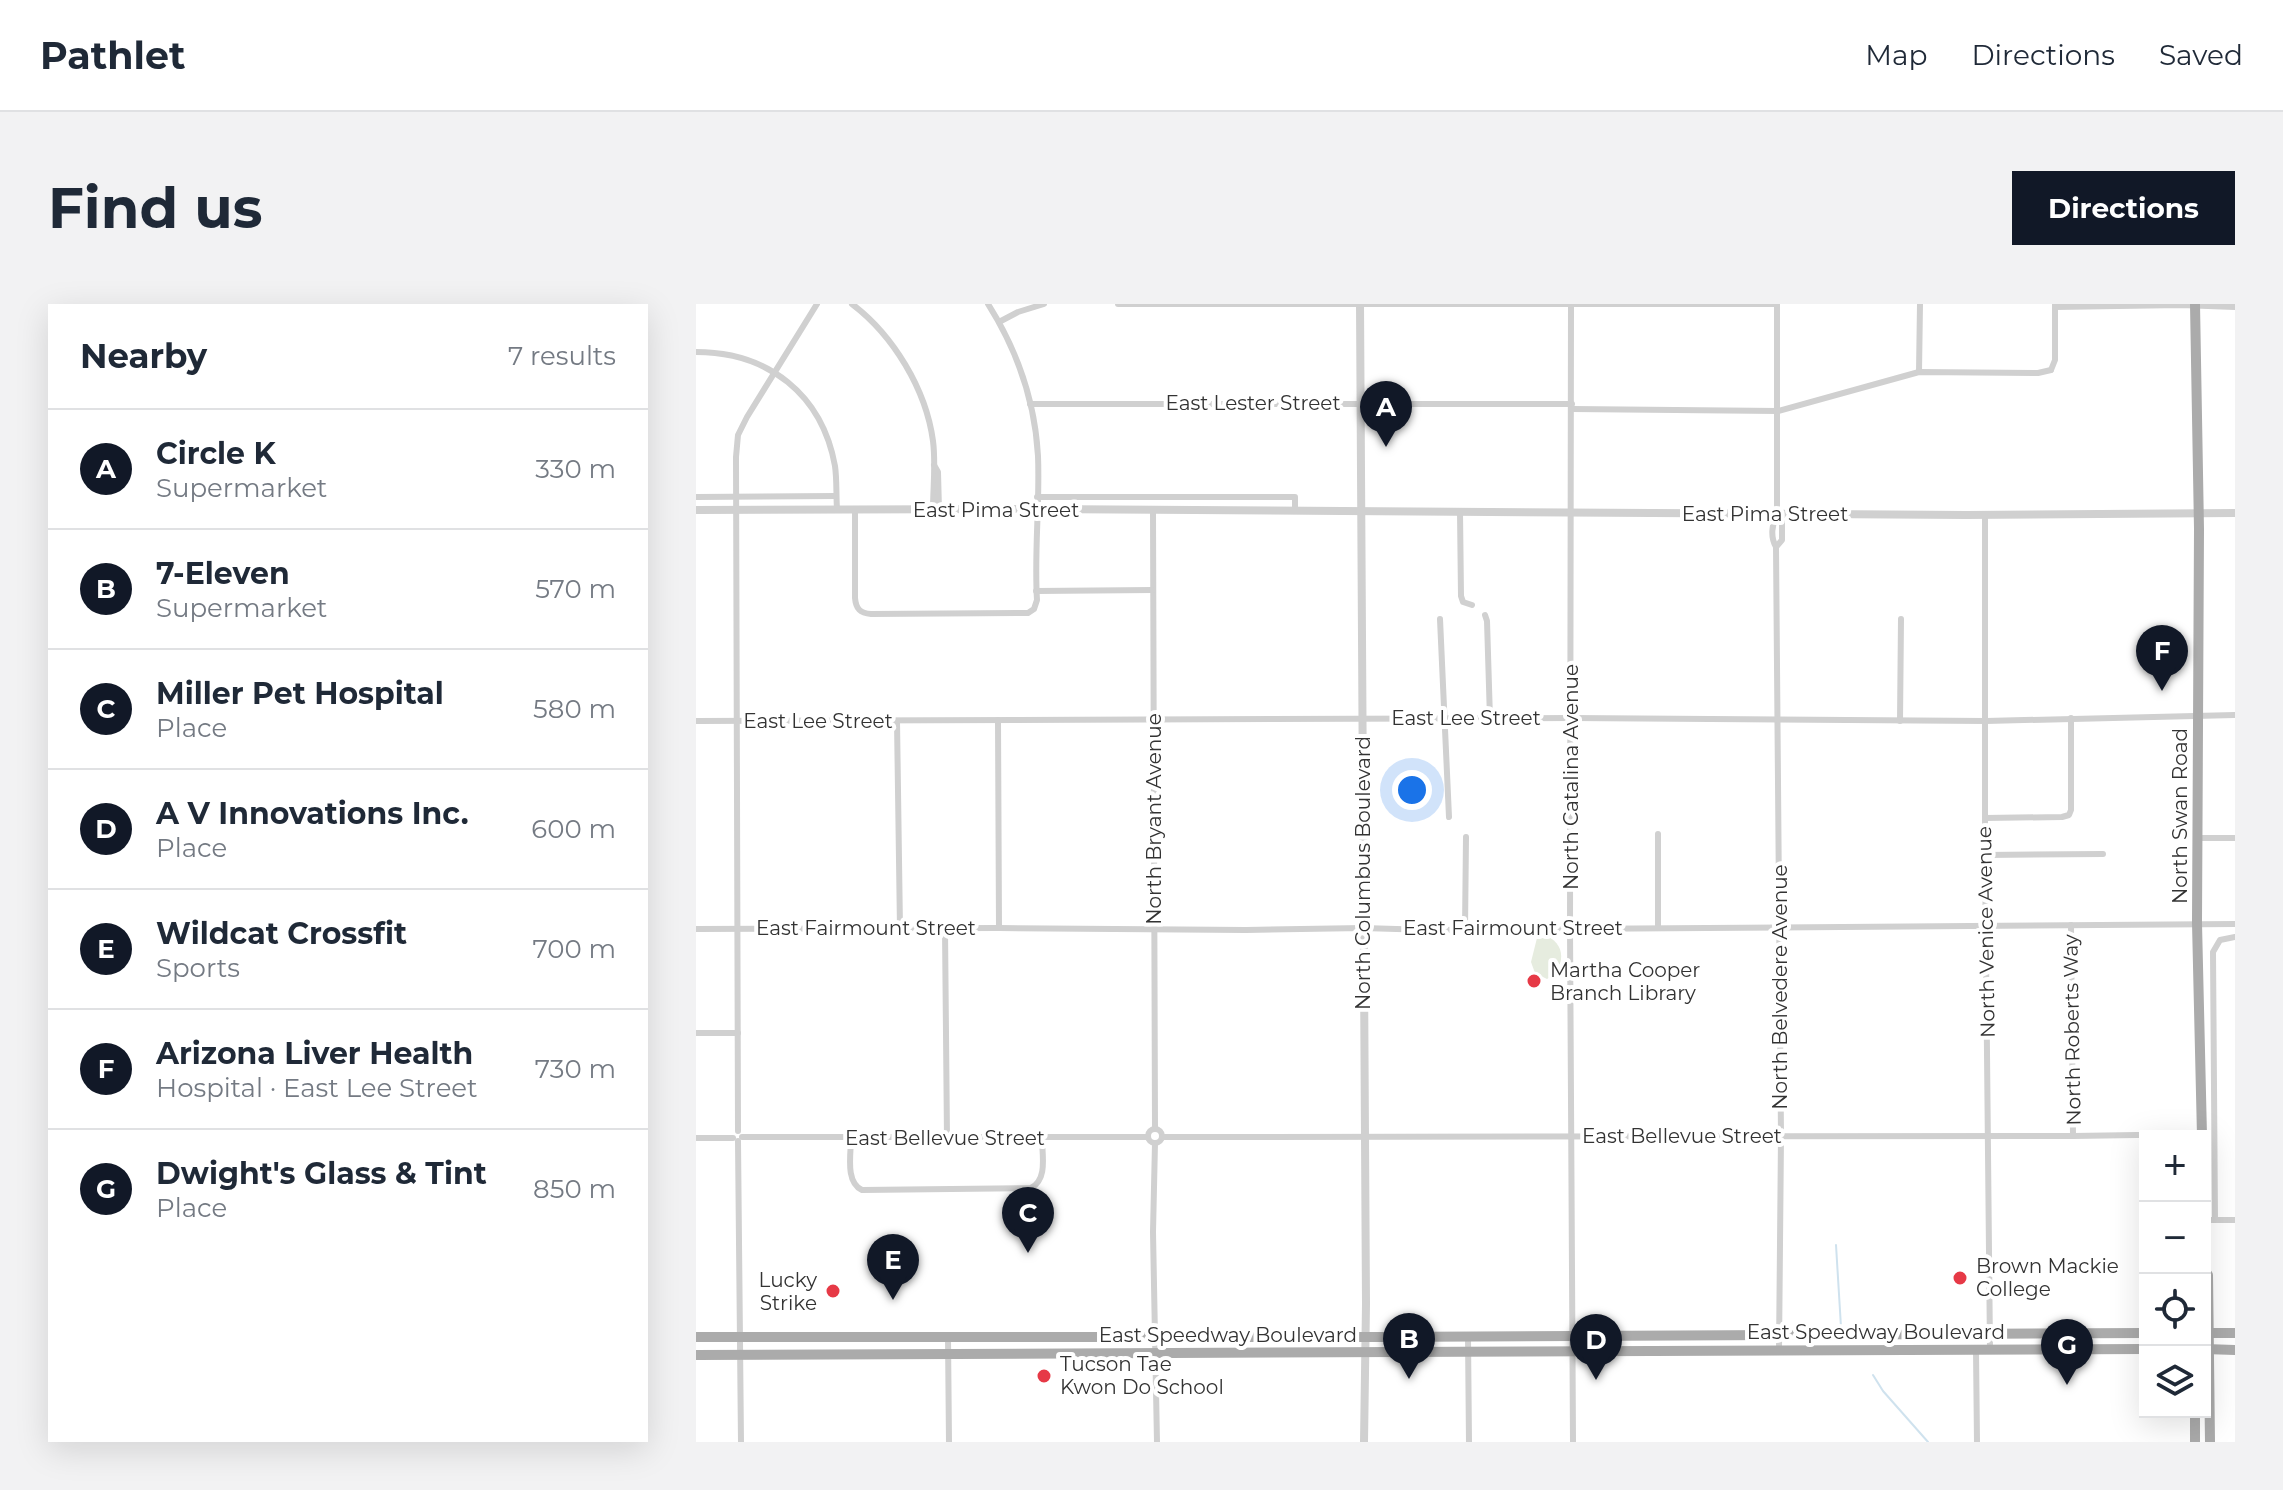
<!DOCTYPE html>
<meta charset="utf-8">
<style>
:root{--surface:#fff;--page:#f2f2f3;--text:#1f2937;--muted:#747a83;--line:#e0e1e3;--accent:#111827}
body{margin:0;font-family:Montserrat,sans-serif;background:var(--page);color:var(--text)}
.controls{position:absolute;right:24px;bottom:24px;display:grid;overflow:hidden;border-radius:0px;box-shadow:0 8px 32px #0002}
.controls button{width:72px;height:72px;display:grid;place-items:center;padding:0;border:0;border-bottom:2px solid var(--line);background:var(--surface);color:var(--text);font:40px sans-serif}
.you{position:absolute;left:716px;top:486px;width:28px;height:28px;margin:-20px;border:6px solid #fff;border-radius:50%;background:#1a73e8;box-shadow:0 0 0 12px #1a73e833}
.badge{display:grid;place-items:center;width:52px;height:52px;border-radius:50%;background:var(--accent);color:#fff;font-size:26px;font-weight:700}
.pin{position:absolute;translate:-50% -66px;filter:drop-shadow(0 2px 4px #0008)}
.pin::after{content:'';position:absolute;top:42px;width:28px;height:24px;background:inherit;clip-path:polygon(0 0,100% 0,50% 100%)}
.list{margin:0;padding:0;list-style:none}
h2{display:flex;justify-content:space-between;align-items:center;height:104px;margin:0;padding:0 32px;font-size:34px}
h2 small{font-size:26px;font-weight:400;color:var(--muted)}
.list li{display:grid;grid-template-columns:52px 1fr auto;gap:24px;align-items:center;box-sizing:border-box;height:120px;padding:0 32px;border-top:2px solid var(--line)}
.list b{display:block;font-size:30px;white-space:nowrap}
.list p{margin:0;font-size:26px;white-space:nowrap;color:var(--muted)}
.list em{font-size:26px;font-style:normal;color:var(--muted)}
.icon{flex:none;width:44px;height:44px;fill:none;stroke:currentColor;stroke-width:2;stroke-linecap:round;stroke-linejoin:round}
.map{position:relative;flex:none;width:1539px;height:1138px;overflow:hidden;border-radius:0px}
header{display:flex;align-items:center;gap:48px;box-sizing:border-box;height:112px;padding:0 40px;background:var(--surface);border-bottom:2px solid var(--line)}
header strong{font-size:38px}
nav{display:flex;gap:44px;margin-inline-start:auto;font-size:28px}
.intro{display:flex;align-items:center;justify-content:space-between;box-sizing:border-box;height:192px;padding:0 48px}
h1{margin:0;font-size:56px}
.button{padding:20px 36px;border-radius:0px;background:var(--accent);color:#fff;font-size:28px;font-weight:700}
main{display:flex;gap:48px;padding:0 48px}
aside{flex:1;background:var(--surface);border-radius:0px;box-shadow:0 8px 32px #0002}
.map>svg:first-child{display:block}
.green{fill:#e6ecdf}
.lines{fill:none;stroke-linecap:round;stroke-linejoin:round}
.stream{stroke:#cfe2ee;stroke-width:2}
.minor{stroke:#d0d0d0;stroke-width:6}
.tertiary{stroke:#d0d0d0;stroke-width:8}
.primary{stroke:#ababab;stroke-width:10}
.poi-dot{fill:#e63946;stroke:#fff;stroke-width:3}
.labels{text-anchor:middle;stroke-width:8;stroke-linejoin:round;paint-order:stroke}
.street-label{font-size:20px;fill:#333;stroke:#fff}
.poi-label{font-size:20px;fill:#333;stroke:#fff;text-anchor:start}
</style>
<header>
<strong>Pathlet</strong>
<nav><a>Map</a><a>Directions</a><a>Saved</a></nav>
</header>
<div class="intro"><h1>Find us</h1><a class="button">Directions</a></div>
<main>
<aside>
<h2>Nearby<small>7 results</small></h2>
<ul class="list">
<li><span class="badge">A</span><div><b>Circle K</b><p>Supermarket</p></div><em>330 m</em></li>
<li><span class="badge">B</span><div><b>7-Eleven</b><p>Supermarket</p></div><em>570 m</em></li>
<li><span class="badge">C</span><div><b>Miller Pet Hospital</b><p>Place</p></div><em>580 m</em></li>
<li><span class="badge">D</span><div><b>A V Innovations Inc.</b><p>Place</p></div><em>600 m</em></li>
<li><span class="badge">E</span><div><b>Wildcat Crossfit</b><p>Sports</p></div><em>700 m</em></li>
<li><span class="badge">F</span><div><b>Arizona Liver Health</b><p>Hospital · East Lee Street</p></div><em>730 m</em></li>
<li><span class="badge">G</span><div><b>Dwight's Glass &amp; Tint</b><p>Place</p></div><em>850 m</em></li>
</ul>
</aside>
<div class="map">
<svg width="1539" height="1138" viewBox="0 0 1539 1138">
<rect width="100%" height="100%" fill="#fff"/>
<!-- green -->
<path class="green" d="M842 630C869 633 873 662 851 675L839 669 835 658Z"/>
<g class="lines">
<!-- stream -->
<g class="stream">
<path d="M1140 941 1145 1023"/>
<path d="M1177 1071 1187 1087 1232 1138"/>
</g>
<!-- minor -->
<g class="minor">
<path d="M156 0C197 31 230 85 237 137 240 160 237 183 237 206"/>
<path d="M422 0H1081"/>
<path d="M875 0 874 624 877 1138"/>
<path d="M1081 0V210"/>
<path d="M1359 3 1485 1 1539 3"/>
<path d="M303 18 322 8 348 0"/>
<path d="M0 48C72 48 126 90 139 162 141 176 140 191 141 205"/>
<path d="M1355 66 1359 56V0"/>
<path d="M1223 68 1224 0"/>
<path d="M334 100H876"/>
<path d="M876 105 1082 107 1223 68 1342 69 1355 66"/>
<path d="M238 161 242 168 243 206"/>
<path d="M0 193 140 192"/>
<path d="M341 193H599V207"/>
<path d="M159 205V294C160 305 164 309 175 310L325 309H332L338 305 341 296C338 248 344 200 342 152 339 98 321 46 292 0"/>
<path d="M457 206 459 825"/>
<path d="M764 208 765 292 767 298 776 301"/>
<path d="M1289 211V551L1294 1046"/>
<path d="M1080 243 1086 236V218L1081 210C1076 220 1074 233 1080 243L1085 832 1083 1047"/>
<path d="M340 287 457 286"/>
<path d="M789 311 791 317 794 415"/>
<path d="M744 315 753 513"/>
<path d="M302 416 303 624"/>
<path d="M0 417 875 414 1290 417 1539 411"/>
<path d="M201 417 204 625"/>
<path d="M1204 417 1205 315"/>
<path d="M1289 514 1366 513 1373 511 1375 506V414"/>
<path d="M962 530V624"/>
<path d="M1502 534H1539"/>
<path d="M1289 551 1407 550"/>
<path d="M1375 621 1377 832"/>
<path d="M0 625 303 624 550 626 667 624 734 626 1539 620"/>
<path d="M249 625 251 834"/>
<path d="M769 625 770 533"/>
<path d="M0 729H42"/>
<circle cx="459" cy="832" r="7"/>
<path d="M42 827 40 153 42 131 51 113 121 0"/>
<path d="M46 833H452"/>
<path d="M466 833 1377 832 1506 830"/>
<path d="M0 834H37"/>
<path d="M155 834C155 850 149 878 166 886L335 884C352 875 346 851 346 834"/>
<path d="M42 837 45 1138"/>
<path d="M459 839 457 928 461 1138"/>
<path d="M1509 916H1539"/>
<path d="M1519 916 1517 648 1524 636 1539 633"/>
<path d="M252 1033 253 1138"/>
<path d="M772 1033 773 1138"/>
<path d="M1280 1046 1281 1138"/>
</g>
<!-- tertiary -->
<g class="tertiary">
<path d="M664 0 670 1000 668 1138"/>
<path d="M0 206 341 205 1270 211 1539 209"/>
</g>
<!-- primary -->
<g class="primary">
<path d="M1499 0 1503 225 1501 619 1506 832"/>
<path d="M1509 967 1512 971 1514 1138"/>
<path d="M1509 1029H1539"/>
<path d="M0 1033H680L1449 1029"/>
<path d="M1509 1045 1539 1046"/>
<path d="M0 1051 1449 1045"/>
<path d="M1499 1108V1138"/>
</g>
</g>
<!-- markers -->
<g class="poi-dot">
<circle cx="838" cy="677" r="8"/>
<circle cx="1264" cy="974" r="8"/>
<circle cx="137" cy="987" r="8"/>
<circle cx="348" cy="1072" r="8"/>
</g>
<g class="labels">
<!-- street labels -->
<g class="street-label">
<text x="557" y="106">East Lester Street</text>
<text x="300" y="213">East Pima Street</text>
<text x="1069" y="217">East Pima Street</text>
<text x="770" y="421">East Lee Street</text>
<text x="122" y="424">East Lee Street</text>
<text transform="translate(875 473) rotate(-90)" y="7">North Catalina Avenue</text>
<text transform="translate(1484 512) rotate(-90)" y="7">North Swan Road</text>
<text transform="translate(458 515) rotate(-90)" y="7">North Bryant Avenue</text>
<text transform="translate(667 569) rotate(-90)" y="7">North Columbus Boulevard</text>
<text x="170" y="631">East Fairmount Street</text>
<text x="817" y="631">East Fairmount Street</text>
<text transform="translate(1290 628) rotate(-91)" y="7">North Venice Avenue</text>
<text transform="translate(1084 683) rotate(-90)" y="7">North Belvedere Avenue</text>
<text transform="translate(1376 726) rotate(-91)" y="7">North Roberts Way</text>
<text x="986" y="839">East Bellevue Street</text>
<text x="249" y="841">East Bellevue Street</text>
<text x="1180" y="1035">East Speedway Boulevard</text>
<text x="532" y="1038">East Speedway Boulevard</text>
</g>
<!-- poi labels -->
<g class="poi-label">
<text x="854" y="673">Martha Cooper<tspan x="854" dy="23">Branch Library</tspan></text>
<text x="1280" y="969">Brown Mackie<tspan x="1280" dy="23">College</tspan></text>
<text x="121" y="983" text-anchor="end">Lucky<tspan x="121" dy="23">Strike</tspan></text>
<text x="364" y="1067">Tucson Tae<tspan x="364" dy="23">Kwon Do School</tspan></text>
</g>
</g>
</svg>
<div class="controls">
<button>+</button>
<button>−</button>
<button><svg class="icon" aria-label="locate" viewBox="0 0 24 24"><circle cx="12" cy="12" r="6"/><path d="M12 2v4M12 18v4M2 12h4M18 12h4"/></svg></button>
<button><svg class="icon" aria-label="layers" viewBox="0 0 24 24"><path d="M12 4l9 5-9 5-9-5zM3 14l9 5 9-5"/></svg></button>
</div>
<div class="you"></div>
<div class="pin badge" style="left:690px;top:143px">A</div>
<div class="pin badge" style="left:713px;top:1075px">B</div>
<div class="pin badge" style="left:332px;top:949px">C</div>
<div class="pin badge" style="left:900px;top:1076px">D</div>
<div class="pin badge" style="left:197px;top:996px">E</div>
<div class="pin badge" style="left:1466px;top:387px">F</div>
<div class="pin badge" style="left:1371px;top:1081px">G</div>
</div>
</main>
